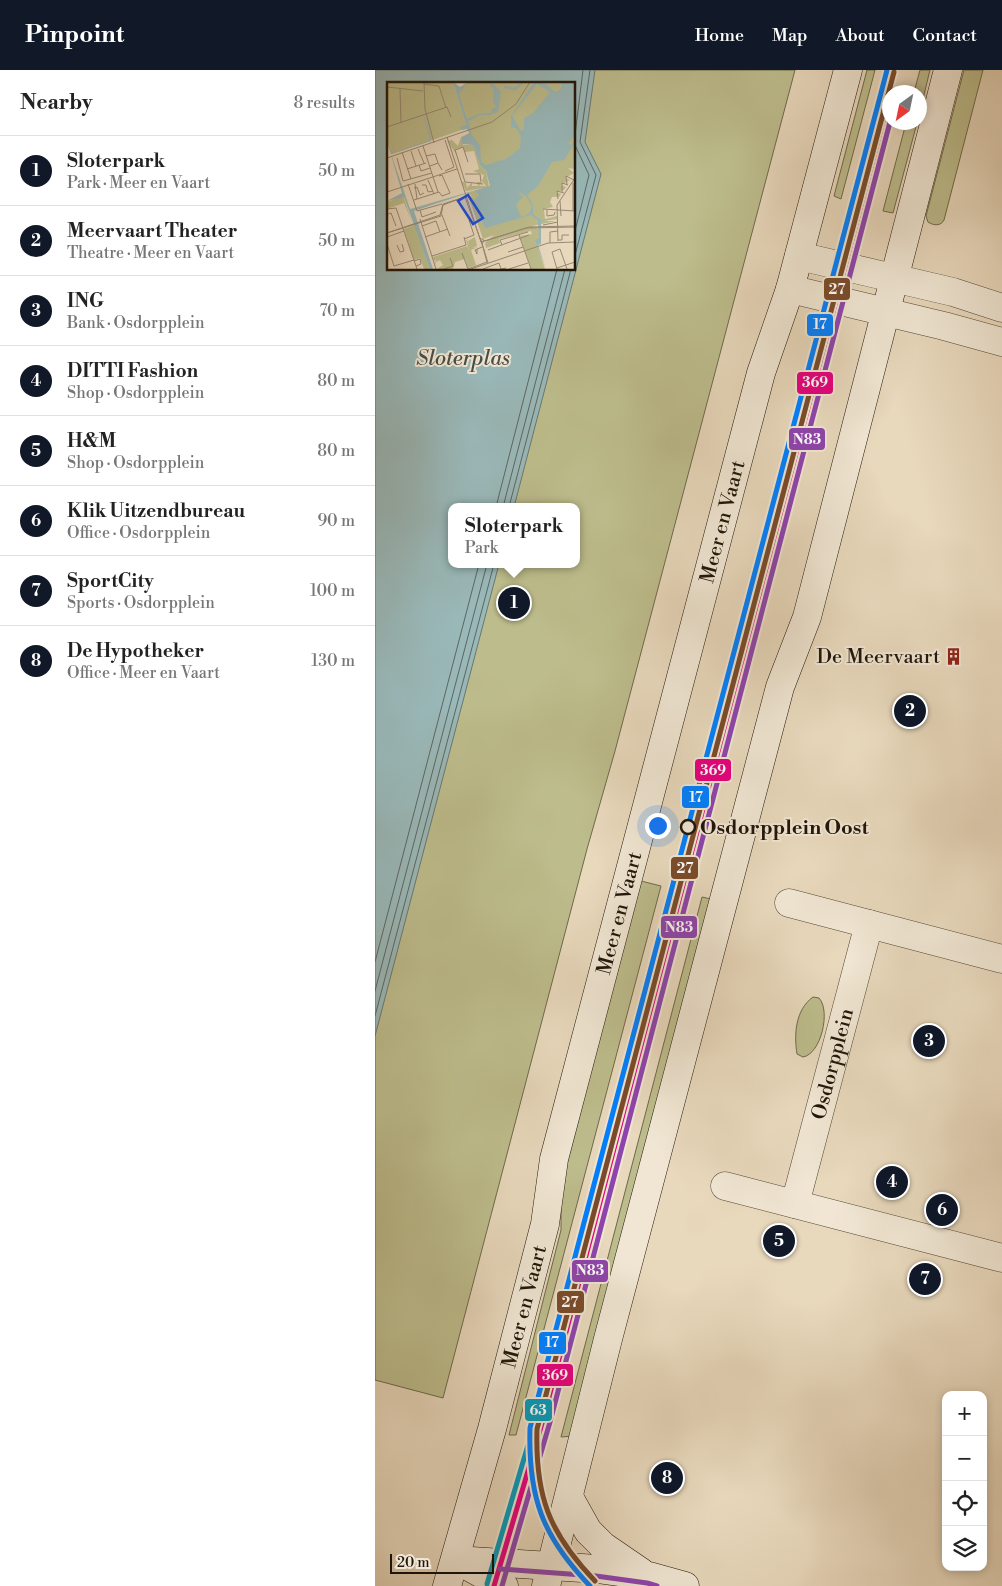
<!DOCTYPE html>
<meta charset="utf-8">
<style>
:root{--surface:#fff;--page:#f6f6f6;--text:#222;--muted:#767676;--line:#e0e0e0;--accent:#111827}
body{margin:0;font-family:"Libre Bodoni",serif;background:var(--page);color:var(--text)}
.controls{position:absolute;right:15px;bottom:15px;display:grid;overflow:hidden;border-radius:10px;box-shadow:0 2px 8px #0003}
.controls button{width:45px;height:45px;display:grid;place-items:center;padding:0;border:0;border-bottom:1px solid var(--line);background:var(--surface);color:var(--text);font:25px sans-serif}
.compass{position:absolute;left:507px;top:15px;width:45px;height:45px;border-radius:50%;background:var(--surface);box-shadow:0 2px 8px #0003;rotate:213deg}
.scale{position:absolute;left:15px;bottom:12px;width:104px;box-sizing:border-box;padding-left:5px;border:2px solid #20150a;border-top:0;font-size:14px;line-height:18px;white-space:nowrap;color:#20150a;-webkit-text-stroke:4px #f0e6d3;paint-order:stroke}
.you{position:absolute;left:282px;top:755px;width:18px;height:18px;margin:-12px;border:4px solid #fff;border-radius:50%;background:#1a73e8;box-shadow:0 0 0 8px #1a73e833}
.badge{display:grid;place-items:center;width:32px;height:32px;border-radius:50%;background:var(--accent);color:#fff;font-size:16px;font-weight:700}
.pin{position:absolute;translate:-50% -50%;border:2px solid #fff;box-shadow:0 1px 5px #0006}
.popup{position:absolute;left:73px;top:433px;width:132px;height:65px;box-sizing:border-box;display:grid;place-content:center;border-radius:10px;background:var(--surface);filter:drop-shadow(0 1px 4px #0005);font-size:16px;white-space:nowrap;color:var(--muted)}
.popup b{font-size:19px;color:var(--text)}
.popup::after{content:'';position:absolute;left:50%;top:100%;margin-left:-10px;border:10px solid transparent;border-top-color:var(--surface)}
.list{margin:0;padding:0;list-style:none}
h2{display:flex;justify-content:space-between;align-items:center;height:65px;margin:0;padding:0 20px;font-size:21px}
h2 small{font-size:16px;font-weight:400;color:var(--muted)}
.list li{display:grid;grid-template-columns:32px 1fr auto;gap:15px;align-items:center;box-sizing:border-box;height:70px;padding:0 20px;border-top:1px solid var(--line)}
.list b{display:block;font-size:19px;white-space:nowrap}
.list p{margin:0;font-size:16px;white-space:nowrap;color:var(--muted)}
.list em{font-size:16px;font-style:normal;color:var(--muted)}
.icon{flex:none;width:28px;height:28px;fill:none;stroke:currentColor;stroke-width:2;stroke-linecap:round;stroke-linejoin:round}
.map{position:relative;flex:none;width:627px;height:1516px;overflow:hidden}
header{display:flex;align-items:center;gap:30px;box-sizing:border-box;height:70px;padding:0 25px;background:var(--accent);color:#fff}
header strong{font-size:24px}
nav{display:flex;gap:28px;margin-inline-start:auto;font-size:18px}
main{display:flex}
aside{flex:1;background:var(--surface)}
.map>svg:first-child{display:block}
.green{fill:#bdbc8c;stroke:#6e684b;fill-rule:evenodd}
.water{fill:#99b8b8;stroke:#697772;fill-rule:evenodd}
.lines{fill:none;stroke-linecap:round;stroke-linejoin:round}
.shore{stroke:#5c6661;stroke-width:1}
.street-casing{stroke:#524636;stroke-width:29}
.secondary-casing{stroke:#20150a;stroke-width:29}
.street{stroke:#f0e6d3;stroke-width:28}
.secondary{stroke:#f0e6d3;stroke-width:28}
.bus-1-casing{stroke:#f0e6d3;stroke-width:9}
.bus-2-casing{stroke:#f0e6d3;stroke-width:9}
.bus-3-casing{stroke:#f0e6d3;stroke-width:9}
.bus-1{stroke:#e5007d;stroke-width:5}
.bus-2{stroke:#8e44ad;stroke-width:5}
.bus-3{stroke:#039aba;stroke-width:5}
.tram-1-casing{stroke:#f0e6d3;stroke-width:9}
.tram-2-casing{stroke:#f0e6d3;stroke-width:9}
.tram-1{stroke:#007fff;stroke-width:5}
.tram-2{stroke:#7a4b2a;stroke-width:5}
.stop-dot{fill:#f0e6d3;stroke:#20150a;stroke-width:2.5}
.labels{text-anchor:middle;stroke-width:4;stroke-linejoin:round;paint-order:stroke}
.street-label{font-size:20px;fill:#20150a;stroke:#f0e6d3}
.poi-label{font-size:20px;fill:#20150a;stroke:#f0e6d3;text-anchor:end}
.stop-label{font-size:20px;font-weight:bold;fill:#20150a;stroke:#f0e6d3;text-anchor:start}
.water-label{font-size:21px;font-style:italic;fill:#4a4e47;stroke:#f0e6d3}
.inset-river{fill:none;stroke:#99b8b8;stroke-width:2.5}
.inset-road{fill:none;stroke:#988a75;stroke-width:1}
.view{fill:#1d4ed8;fill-opacity:0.15;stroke:#1d4ed8;stroke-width:2.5}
.inset-edge{fill:none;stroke:#20150a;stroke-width:2.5}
.line-badge{stroke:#f0e6d3;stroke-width:2}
.badge-label{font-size:14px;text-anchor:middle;font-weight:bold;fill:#fff}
</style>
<header>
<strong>Pinpoint</strong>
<nav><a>Home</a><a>Map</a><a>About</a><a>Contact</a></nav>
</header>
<main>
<aside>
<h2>Nearby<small>8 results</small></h2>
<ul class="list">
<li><span class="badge">1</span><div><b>Sloterpark</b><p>Park · Meer en Vaart</p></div><em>50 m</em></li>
<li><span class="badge">2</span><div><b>Meervaart Theater</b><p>Theatre · Meer en Vaart</p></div><em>50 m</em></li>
<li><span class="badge">3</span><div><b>ING</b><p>Bank · Osdorpplein</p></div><em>70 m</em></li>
<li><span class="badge">4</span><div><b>DITTI Fashion</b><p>Shop · Osdorpplein</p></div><em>80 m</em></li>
<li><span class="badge">5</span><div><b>H&amp;M</b><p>Shop · Osdorpplein</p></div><em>80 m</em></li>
<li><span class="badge">6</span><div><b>Klik Uitzendbureau</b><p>Office · Osdorpplein</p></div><em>90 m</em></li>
<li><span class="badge">7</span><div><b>SportCity</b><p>Sports · Osdorpplein</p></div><em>100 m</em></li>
<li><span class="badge">8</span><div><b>De Hypotheker</b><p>Office · Meer en Vaart</p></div><em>130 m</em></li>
</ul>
</aside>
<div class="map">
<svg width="627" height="1516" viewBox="0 0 627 1516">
<rect width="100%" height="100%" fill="#e8d8bc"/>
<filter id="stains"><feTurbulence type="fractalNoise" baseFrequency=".004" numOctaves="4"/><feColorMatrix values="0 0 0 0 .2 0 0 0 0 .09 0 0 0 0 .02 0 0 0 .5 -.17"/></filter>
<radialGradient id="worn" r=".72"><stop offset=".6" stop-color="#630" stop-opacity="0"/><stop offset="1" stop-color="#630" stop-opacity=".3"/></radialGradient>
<!-- green -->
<g class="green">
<path d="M0 0H420L240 681 212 779 68 1328 0 1310ZM14 14H199V199H14ZM76 437H202V494H76Z"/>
<path d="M492 0H500L466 129 459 126Z"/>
<path d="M545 0H555L545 41 544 22H539Z"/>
<path d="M589 0H608L569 150C566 156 559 156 553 152L551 146Z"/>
<path d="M531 53H542L518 143 508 141Z"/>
<path d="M262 810 286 816 141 1365H134L186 1160V1104Z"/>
<path d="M327 827 336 829 198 1366 186 1367Z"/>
<path d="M438 927 444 928C456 941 446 984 428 987L422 984C419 965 420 940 438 927Z"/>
</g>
<!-- water -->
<path class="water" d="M0 0H220L210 72 226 104 139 437H76V494H124L0 966ZM14 14H199V199H14Z"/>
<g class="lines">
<!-- shore -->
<g class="shore">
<path d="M199 165 214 105 199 73 208 0"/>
<path d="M199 189 221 105 205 72 215 0"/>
<path d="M121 437 182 199"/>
<path d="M128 437 190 199"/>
<path d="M134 437 196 199"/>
<path d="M0 892 104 494"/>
<path d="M0 921 112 494"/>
<path d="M0 946 119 494"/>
</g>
<defs>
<g id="street">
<path d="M424 186 578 222 627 238"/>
<path d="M415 219 569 256 627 272"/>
<path d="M414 833 627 889"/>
<path d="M350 1116 627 1188"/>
<path id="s1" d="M420 1134 494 854"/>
</g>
<g id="secondary">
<path d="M194 1427 213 1461 228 1476 266 1502"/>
<path d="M81 1490 222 1499 274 1506 310 1516"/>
<path d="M87 1493 129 1516"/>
<path id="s2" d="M72 1516 117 1359 170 1154 179 1089 386 303 415 219 473 0"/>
<path d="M171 1516 233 1269 405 617 432 547 573 0"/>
</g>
</defs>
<!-- street casing -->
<use href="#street" class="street-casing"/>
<!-- secondary casing -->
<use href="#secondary" class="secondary-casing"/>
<!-- street -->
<use href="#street" class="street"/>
<!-- secondary -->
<use href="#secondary" class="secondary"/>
<defs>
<path id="bus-1" d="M119 1516 168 1350 514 28"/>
<g id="bus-2">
<path d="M125 1499 221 1506 272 1513 282 1516"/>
<path d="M127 1516 175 1352 515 52"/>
</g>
<path id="bus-3" d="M112 1514 161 1348 507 26"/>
</defs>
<!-- bus-1 casing -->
<use href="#bus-1" class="bus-1-casing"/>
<!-- bus-2 casing -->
<use href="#bus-2" class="bus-2-casing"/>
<!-- bus-3 casing -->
<use href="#bus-3" class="bus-3-casing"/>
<!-- bus-1 -->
<use href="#bus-1" class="bus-1"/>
<!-- bus-2 -->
<use href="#bus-2" class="bus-2"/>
<!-- bus-3 -->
<use href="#bus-3" class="bus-3"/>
<defs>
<path id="tram-1" d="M215 1516C167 1466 153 1427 155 1358L512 0"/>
<path id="tram-2" d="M220 1511C174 1463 160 1426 162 1359L519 2"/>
</defs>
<!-- tram-1 casing -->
<use href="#tram-1" class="tram-1-casing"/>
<!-- tram-2 casing -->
<use href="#tram-2" class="tram-2-casing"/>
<!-- tram-1 -->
<use href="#tram-1" class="tram-1"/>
<!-- tram-2 -->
<use href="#tram-2" class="tram-2"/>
</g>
<!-- icons -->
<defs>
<symbol id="building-bare" viewBox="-9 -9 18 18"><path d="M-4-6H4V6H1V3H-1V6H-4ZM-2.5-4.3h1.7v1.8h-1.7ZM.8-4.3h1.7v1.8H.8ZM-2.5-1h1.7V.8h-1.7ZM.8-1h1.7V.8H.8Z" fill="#8f2418" stroke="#f0e6d3" stroke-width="2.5" paint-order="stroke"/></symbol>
</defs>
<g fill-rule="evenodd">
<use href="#building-bare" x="566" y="574" width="25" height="25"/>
</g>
<!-- markers -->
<circle class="stop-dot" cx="313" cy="757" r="7"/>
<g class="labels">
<!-- street labels -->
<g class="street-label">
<text dy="7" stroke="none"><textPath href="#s2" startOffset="1100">Meer en Vaart</textPath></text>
<text dy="7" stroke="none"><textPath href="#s2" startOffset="695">Meer en Vaart</textPath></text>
<text dy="7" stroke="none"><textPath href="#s1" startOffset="145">Osdorpplein</textPath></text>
<text dy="7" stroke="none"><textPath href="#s2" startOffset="290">Meer en Vaart</textPath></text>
</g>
<!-- poi labels -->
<g class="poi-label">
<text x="565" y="593">De Meervaart</text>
</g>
<!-- stop labels -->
<g class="stop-label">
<text x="325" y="764">Osdorpplein Oost</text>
</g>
<!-- water labels -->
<g class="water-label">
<text x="88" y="295">Sloterplas</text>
</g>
</g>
<!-- overview -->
<g transform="translate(12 12)">
<rect width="188" height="188" fill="#e8d8bc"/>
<path d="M0 0H66L80 46 5 72 0 59ZM81 0H187V6L121 85 103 95 99 84 93 81 71 12ZM187 50V87L181 86 187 91 178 96 183 98 174 103 179 105 177 108 169 110 174 112 172 115H165L163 120 166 125 157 127 158 137 170 134V137L156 139H169L145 144 152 147V157L149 159 158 187H144L133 154 145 152 144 149 112 157 113 161 99 166 98 161 107 153 96 157 82 116 85 114 80 111 87 109 93 113 164 80ZM78 53 75 55 76 63H86L93 83 99 89 102 105 79 109 74 99 79 101 80 106 85 100V104H91L90 100H95L92 104H99L95 99 97 93 86 89 92 87 87 69 78 70 76 65 68 67 70 73 60 59 65 58 71 64 74 55ZM16 114 25 140 17 121 0 127V120ZM28 143 43 187H37L33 176 27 178 17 147ZM88 155 90 164 85 166 91 165 84 168 89 183 81 186 78 177 68 180 66 187H50L56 183 53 178 49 180V184L48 180 50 177 47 179 46 175 80 164 82 169 79 158 82 157 80 158 82 164 81 159Z" fill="#bdbc8c"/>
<path d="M66 0 73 5 81 0 72 12 80 37 92 32 104 31 106 26 110 25 106 20 107 7 102 4 106 1 114 10 111 30 103 33H92L81 40 85 53 93 63 94 80 99 83 119 77 133 66 134 54 129 46 124 45V34L147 0 159 2 168 10 173 8 175 1 187 0V55L181 61 184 63 187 59V62L177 78 165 80 151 104 140 113 146 123V132L154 138 169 137 154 139V162L151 163 159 187 148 158 152 156 151 138 144 133 98 146 86 120 92 113 87 109 27 129 46 187H43L17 115 0 119 15 111 0 59 5 71 43 58 37 35 20 40 37 35H38L44 56V59L4 72 23 127 103 104 99 89 93 83 86 63 75 62V55L82 51 80 47 74 48 73 45 79 43ZM150 2 163 10 146 31 137 36V47L134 49 125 34ZM130 109 139 114 145 124 142 132 134 135 129 122 136 115Z" fill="#99b8b8" fill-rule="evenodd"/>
<path class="inset-river" d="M117 5 128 7 136 0"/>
<path class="inset-road" d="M37 0 38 27 47 61M37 2 52 4 59 26M0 5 36 9M13 7 14 41M0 45 60 25 64 35M60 55 94 160 140 146 188 145M58 58 67 85 58 89M36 64 51 110M31 67 37 81M24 69 29 84M15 70 24 97M39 74 48 72 51 81M70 74 78 100 96 102M70 74 68 68 76 65 81 80M0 76 105 40 129 22 143 0M10 76 16 99 45 91M32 83 34 89 43 86M43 84 51 81 55 88M20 87 39 81M78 92H93L94 100M41 98 47 112M186 101V129M21 102 30 129M28 102 30 117M35 103H39L41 110 46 109M180 103 179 94 187 98M27 106 30 105 33 113 37 111M0 110 70 87M175 110V101L181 103M171 117 170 109 177 111M27 118 52 110 55 114 63 111 55 93 52 94M173 119 174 134M0 127 9 126 30 187M156 127 188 129M33 128 35 135 49 130M160 128V134L167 133 168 130M30 129 55 122M1 132 4 131 9 144M55 133 63 154M33 137 49 187M156 143 171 140M35 144 49 139 53 150M0 151 54 134 56 123 80 114M0 151 53 133 56 122 78 115 95 162M132 153 144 187M0 155 17 149M38 155 61 147M93 156 98 159 142 145 188 144M77 157 87 153 82 138M94 158 101 181M171 158H175V153H182M171 159 170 123 188 96M163 161V150L171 149M0 162 7 184 27 178M10 163 13 170 17 169 15 162M115 163 113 158 141 150M90 167V172L88 168 95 165M173 167 180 187M101 168 142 153M121 170 136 165M75 171 81 187M45 174 79 163 77 155M27 179 33 177 34 182 29 184M170 186 188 180M57 187 66 184 63 176M81 187 100 180 95 162 97 158M84 187 161 161 188 160M96 187 112 181 114 187 119 186M122 187 141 181M170 187 165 170 173 167"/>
<path class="view" d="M81 113 96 136 86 142 71 119Z"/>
<rect width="188" height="188" class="inset-edge"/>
</g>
<g class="line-badge">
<rect x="448" y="207" width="28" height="24" rx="5" fill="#7a4b2a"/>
<rect x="431" y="243" width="28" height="24" rx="5" fill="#007fff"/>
<rect x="421" y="301" width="38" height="24" rx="5" fill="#e5007d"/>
<rect x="413" y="357" width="38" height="24" rx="5" fill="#8e44ad"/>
<rect x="319" y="688" width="38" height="24" rx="5" fill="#e5007d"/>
<rect x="306" y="715" width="29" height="24" rx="5" fill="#007fff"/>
<rect x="295" y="786" width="29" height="24" rx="5" fill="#7a4b2a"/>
<rect x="285" y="845" width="38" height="24" rx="5" fill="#8e44ad"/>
<rect x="196" y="1189" width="38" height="24" rx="5" fill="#8e44ad"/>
<rect x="181" y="1220" width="29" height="24" rx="5" fill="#7a4b2a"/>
<rect x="163" y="1261" width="29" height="24" rx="5" fill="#007fff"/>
<rect x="161" y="1293" width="38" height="24" rx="5" fill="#e5007d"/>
<rect x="149" y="1328" width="29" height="24" rx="5" fill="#039aba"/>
</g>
<g class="badge-label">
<text x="462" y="224">27</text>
<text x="445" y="259">17</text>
<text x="440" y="317">369</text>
<text x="432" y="374">N83</text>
<text x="338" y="705">369</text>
<text x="321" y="732">17</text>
<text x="310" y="803">27</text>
<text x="304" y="862">N83</text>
<text x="215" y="1205">N83</text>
<text x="195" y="1237">27</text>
<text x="177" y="1277">17</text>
<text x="180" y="1310">369</text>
<text x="163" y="1345">63</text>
</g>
<rect width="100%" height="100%" filter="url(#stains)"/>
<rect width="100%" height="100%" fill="url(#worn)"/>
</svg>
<div class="controls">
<button>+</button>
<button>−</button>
<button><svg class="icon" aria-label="locate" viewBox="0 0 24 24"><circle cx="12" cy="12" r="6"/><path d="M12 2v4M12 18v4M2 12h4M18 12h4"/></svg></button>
<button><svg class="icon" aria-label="layers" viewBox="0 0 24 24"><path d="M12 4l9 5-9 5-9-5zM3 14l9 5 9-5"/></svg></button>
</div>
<svg class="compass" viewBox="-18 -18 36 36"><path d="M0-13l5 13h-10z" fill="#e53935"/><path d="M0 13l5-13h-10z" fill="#767676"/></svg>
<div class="scale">20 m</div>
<div class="you"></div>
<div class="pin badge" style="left:139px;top:533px">1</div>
<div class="popup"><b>Sloterpark</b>Park</div>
<div class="pin badge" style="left:535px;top:641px">2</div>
<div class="pin badge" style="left:554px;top:971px">3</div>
<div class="pin badge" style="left:517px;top:1112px">4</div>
<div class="pin badge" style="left:404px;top:1171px">5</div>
<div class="pin badge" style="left:567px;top:1140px">6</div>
<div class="pin badge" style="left:550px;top:1209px">7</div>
<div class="pin badge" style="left:292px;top:1408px">8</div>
</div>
</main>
